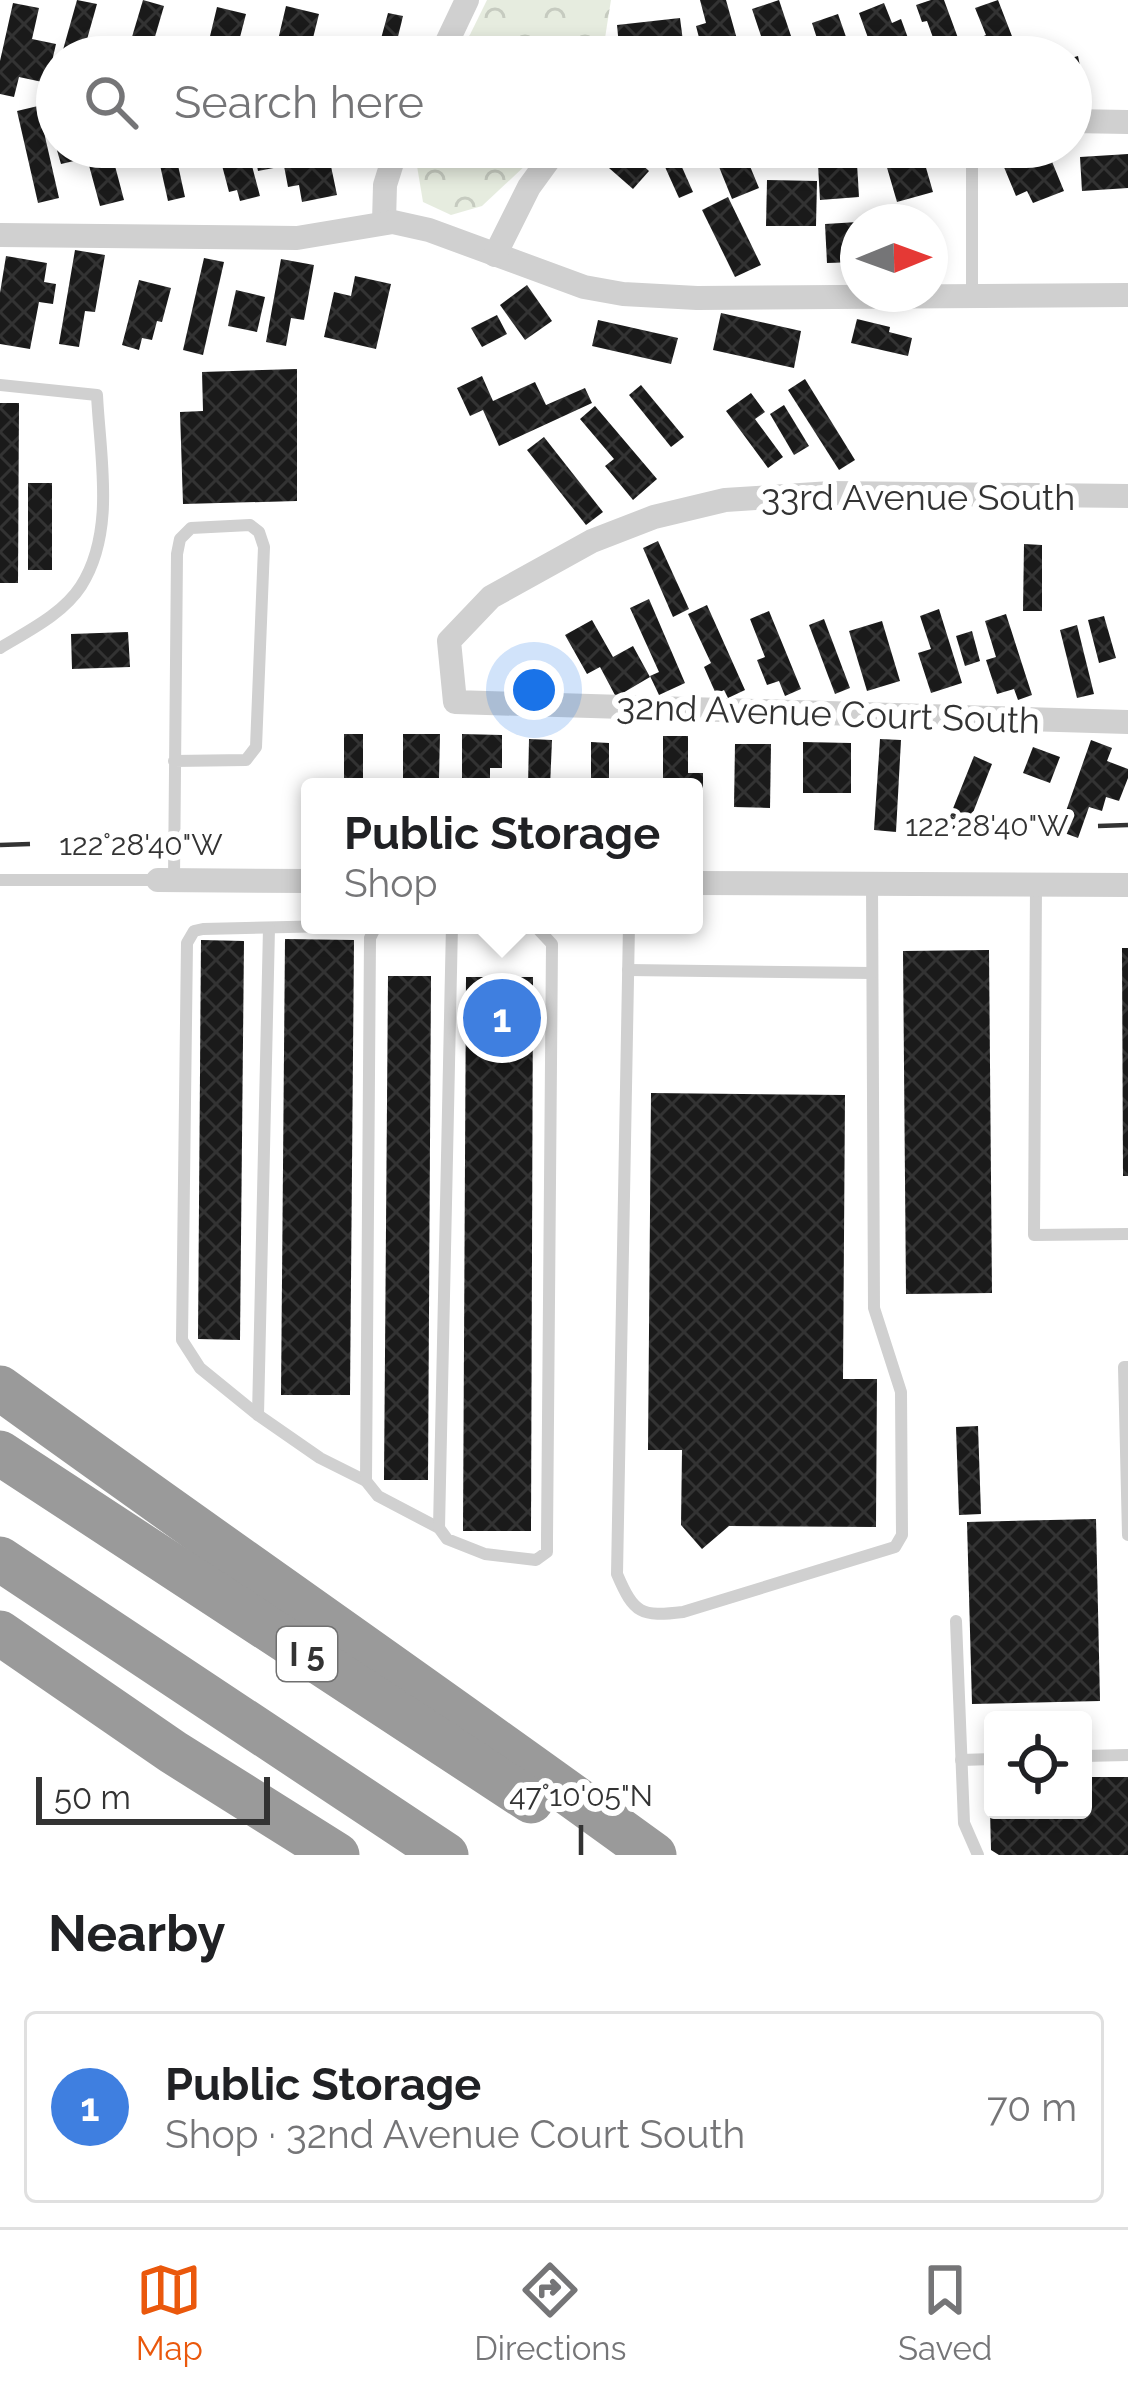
<!DOCTYPE html>
<meta charset="utf-8">
<style>
:root{--surface:#fff;--page:#f6f6f6;--text:#202124;--muted:#757577;--line:#e0e0e0;--accent:#ea580c}
body{margin:0;font-family:Raleway,sans-serif;background:var(--page);color:var(--text)}
.controls{position:absolute;right:36px;bottom:36px;display:grid;overflow:hidden;border-radius:12px;box-shadow:0 6px 18px #0003}
.controls button{width:108px;height:108px;display:grid;place-items:center;padding:0;border:0;border-bottom:3px solid var(--line);background:var(--surface);color:var(--text);font:60px sans-serif}
.compass{position:absolute;left:840px;top:204px;width:108px;height:108px;border-radius:50%;background:var(--surface);box-shadow:0 6px 18px #0003;rotate:89deg}
.scale{position:absolute;left:36px;bottom:30px;width:234px;box-sizing:border-box;padding-left:12px;border:6px solid #333;border-top:0;font-size:33px;line-height:42px;white-space:nowrap;color:#333;-webkit-text-stroke:9px #fff;paint-order:stroke}
.you{position:absolute;left:534px;top:690px;width:42px;height:42px;margin:-30px;border:9px solid #fff;border-radius:50%;background:#1a73e8;box-shadow:0 0 0 18px #1a73e833}
.badge{display:grid;place-items:center;width:78px;height:78px;border-radius:50%;background:var(--accent);color:#fff;font-size:39px;font-weight:700}
.pin{position:absolute;translate:-50% -50%;border:6px solid #fff;box-shadow:0 3px 12px #0006}
.popup{position:absolute;left:301px;top:778px;width:402px;height:156px;box-sizing:border-box;display:grid;place-content:center;border-radius:12px;background:var(--surface);filter:drop-shadow(0 3px 9px #0005);font-size:39px;white-space:nowrap;color:var(--muted)}
.popup b{font-size:45px;color:var(--text)}
.popup::after{content:'';position:absolute;left:50%;top:100%;margin-left:-24px;border:24px solid transparent;border-top-color:var(--surface)}
.list{margin:0;padding:0;list-style:none}
h2{display:flex;justify-content:space-between;align-items:center;height:156px;margin:0;padding:0 48px;font-size:51px}
h2 small{font-size:39px;font-weight:400;color:var(--muted)}
.list li{display:grid;grid-template-columns:78px 1fr auto;gap:36px;align-items:center;box-sizing:border-box;height:192px;margin:0 24px 24px;padding:0 24px;border:3px solid var(--line);border-radius:12px}
.list b{display:block;font-size:45px;white-space:nowrap}
.list p{margin:0;font-size:39px;white-space:nowrap;color:var(--muted)}
.list em{font-size:39px;font-style:normal;color:var(--muted)}
.icon{flex:none;width:66px;height:66px;fill:none;stroke:currentColor;stroke-width:2;stroke-linecap:round;stroke-linejoin:round}
.map{position:relative;flex:none;width:1128px;height:1855px;overflow:hidden}
.search{position:absolute;background:var(--surface);box-shadow:0 6px 18px #0003;left:36px;right:36px;top:36px;height:132px;display:flex;align-items:center;gap:30px;box-sizing:border-box;padding:0 42px;border-radius:66px;color:var(--muted);font-size:45px}
.sheet{height:372px;background:var(--surface)}
nav{display:flex;justify-content:space-around;align-items:center;box-sizing:border-box;height:168px;border-top:3px solid var(--line);background:var(--surface);font-size:33px;color:var(--muted)}
nav a{display:grid;justify-items:center;gap:6px}
nav .on{color:var(--accent)}
.map>svg:first-child{display:block}
.park{fill:url(#park-crowns)}
.building{fill:url(#building-cross-hatch)}
.lines{fill:none;stroke-linecap:round;stroke-linejoin:round}
.service{stroke:#d0d0d0;stroke-width:12}
.minor{stroke:#d0d0d0;stroke-width:24}
.motorway{stroke:#9a9a9a;stroke-width:45}
.ticks{fill:none;stroke:#333;stroke-width:4.5}
.labels{text-anchor:middle;stroke-width:12;stroke-linejoin:round;paint-order:stroke}
.shield{fill:#fff;stroke:#707070;stroke-width:3}
.shield-label{font-size:33px;font-weight:bold;fill:#333}
.street-label{font-size:36px;fill:#333;stroke:#fff}
.ticks-label{font-size:30px;text-anchor:middle;fill:#333;stroke:#fff;stroke-width:12;stroke-linejoin:round;paint-order:stroke}
</style>
<div class="map">
<svg width="1128" height="1855" viewBox="0 0 1128 1855">
<defs>
<pattern id="park-crowns" width="20" height="18" patternUnits="userSpaceOnUse" patternTransform="scale(3)"><rect width="20" height="18" fill="#e6ecdf"/><path d="M2 6a3 3 0 1 1 6 0M12 15a3 3 0 1 1 6 0" fill="none" stroke="#c6cbc0"/></pattern>
<pattern id="building-cross-hatch" width="8" height="8" patternUnits="userSpaceOnUse" patternTransform="scale(3)"><rect width="8" height="8" fill="#1a1a1a"/><path d="M0 0l8 8M0 8l8-8" fill="none" stroke="#333"/></pattern>
</defs>
<rect width="100%" height="100%" fill="#fff"/>
<!-- park -->
<g class="park">
<path d="M487 0H611L602 57H459Z"/>
<path d="M420 147H545L482 206 451 215 423 202 416 160Z"/>
</g>
<!-- building -->
<g class="building">
<path d="M77 0 97 4 82 57H61Z"/>
<path d="M143 0 164 6 149 57H126Z"/>
<path d="M700 0H726L742 57H704L696 26 706 23Z"/>
<path d="M779 0 798 57H768L752 9Z"/>
<path d="M931 0H944L965 57H940L927 21 922 22 916 5Z"/>
<path d="M998 0 1020 57H985L977 39 986 35 975 8Z"/>
<path d="M13 3 39 8 32 39 56 44 47 83 19 77 14 97 0 94V61Z"/>
<path d="M884 3 892 23 901 19 915 57H886L881 42 871 46 859 13Z"/>
<path d="M286 6 319 14 312 42 356 53 355 57H274Z"/>
<path d="M217 7 246 14 239 41 262 47 259 57H205Z"/>
<path d="M388 13 403 16 393 57H376Z"/>
<path d="M838 14 853 57H823L812 23Z"/>
<path d="M680 18 685 57H620L617 25Z"/>
<path d="M98 39 121 47 118 57H92Z"/>
<path d="M164 39 188 47 185 57H158Z"/>
<path d="M1078 56 1084 86 1071 88V58Z"/>
<path d="M38 106 59 198 38 203 17 111Z"/>
<path d="M56 147H110L124 200 100 206 87 158 61 164Z"/>
<path d="M156 147H174L185 197 168 201Z"/>
<path d="M190 147H215L218 162 194 167Z"/>
<path d="M227 147H247L260 196 240 201 237 190 229 192 219 154 228 152Z"/>
<path d="M253 147H327L337 195 302 202 299 185 288 187 284 166 258 171Z"/>
<path d="M585 147H623L649 171 633 189Z"/>
<path d="M656 147H673L693 192 679 198Z"/>
<path d="M711 147H742L759 188 732 199Z"/>
<path d="M817 147H856L859 197 820 200Z"/>
<path d="M881 147H920L933 192 897 202Z"/>
<path d="M1032 147H1046L1064 191 1033 203 1027 191 1016 196 1001 160Z"/>
<path d="M1128 154V188L1082 191 1080 157Z"/>
<path d="M767 180 817 181 816 226H766Z"/>
<path d="M728 197 761 265 735 277 702 210Z"/>
<path d="M858 222V262L827 263 825 224Z"/>
<path d="M75 250 105 255 95 312 85 311 79 347 59 344Z"/>
<path d="M6 256 47 263 44 282 56 284 53 304 39 302 30 349 0 344V293Z"/>
<path d="M204 258 224 262 203 355 183 350Z"/>
<path d="M281 259 314 265 304 320 291 318 286 346 266 342Z"/>
<path d="M355 276 391 284 376 349 324 337 334 292 351 296Z"/>
<path d="M139 280 171 288 162 322 157 321 152 340 142 338 139 350 122 345Z"/>
<path d="M527 285 552 321 525 340 500 305Z"/>
<path d="M236 290 265 297 257 332 228 326Z"/>
<path d="M721 313 801 331 794 368 713 350Z"/>
<path d="M497 315 507 334 482 347 471 328Z"/>
<path d="M857 319 890 327 889 332 912 338 908 356 851 343Z"/>
<path d="M598 320 678 338 671 364 592 346Z"/>
<path d="M297 369V501L183 504 180 412 203 411 202 372Z"/>
<path d="M482 376 493 401 535 382 546 405 585 388 592 403 499 446 483 410 470 416 457 388Z"/>
<path d="M805 379 855 460 839 470 788 390Z"/>
<path d="M641 385 684 437 671 447 629 395Z"/>
<path d="M751 393 765 412 755 419 783 457 768 468 726 411Z"/>
<path d="M0 403H19L18 583H0Z"/>
<path d="M784 405 809 446 794 455 770 414Z"/>
<path d="M595 406 657 479 633 500 605 466 614 459 580 419Z"/>
<path d="M544 437 603 512 586 525 527 450Z"/>
<rect x="28" y="483" width="24" height="87"/>
<path d="M658 541 689 609 673 617 643 548Z"/>
<path d="M1024 544 1042 545V611H1023Z"/>
<path d="M649 599 685 683 659 695 650 676 659 672 630 608Z"/>
<path d="M707 605 745 690 728 698 724 690 716 694 704 667 711 663 688 614Z"/>
<path d="M939 609 962 683 931 693 918 653 931 649 920 616Z"/>
<path d="M769 611 801 689 785 696 779 681 767 685 757 660 765 657 750 619Z"/>
<path d="M1006 614 1032 695 1018 700 1014 689 997 694 986 660 996 657 985 621Z"/>
<path d="M1104 616 1116 658 1099 663 1088 620Z"/>
<path d="M824 619 850 688 835 694 809 625Z"/>
<path d="M592 620 613 657 633 646 650 677 616 697 600 667 587 674 565 635Z"/>
<path d="M882 621 900 681 867 691 849 631Z"/>
<path d="M1077 625 1094 694 1077 698 1060 630Z"/>
<path d="M972 631 980 661 965 666 956 636Z"/>
<path d="M128 632 130 667 72 669 71 634Z"/>
<rect x="344" y="734" width="19" height="53"/>
<path d="M403 734H440L439 779 428 780V787H403Z"/>
<path d="M462 734 502 735V768H490V787H462Z"/>
<path d="M663 736H688V773H703V791H694V787H663Z"/>
<path d="M529 739 552 740 550 787H528Z"/>
<path d="M880 739 901 740 896 832 874 830Z"/>
<path d="M1091 740 1112 748 1107 761 1128 769V778L1119 801 1106 797 1102 811 1089 807 1078 838 1059 831Z"/>
<path d="M591 742 609 743V787H591Z"/>
<path d="M803 742 851 743V793H803Z"/>
<path d="M735 744H771L770 808 734 807Z"/>
<path d="M1033 747 1060 757 1050 783 1023 773Z"/>
<path d="M974 756 992 764 965 833 946 826Z"/>
<path d="M285 939 354 940 350 1395H281Z"/>
<path d="M201 940 244 941 240 1340 198 1339Z"/>
<path d="M1122 948H1128V1176H1123Z"/>
<path d="M989 950 992 1293 906 1294 903 951Z"/>
<path d="M388 976H431L428 1480H384Z"/>
<path d="M466 977H533L531 1531H463Z"/>
<path d="M651 1093 845 1095 843 1379H877L876 1527 729 1526 702 1549 681 1525 682 1450H648Z"/>
<path d="M978 1426 981 1514 959 1515 956 1427Z"/>
<path d="M1096 1519 1100 1701 972 1704 967 1522Z"/>
<path d="M1083 1777H1128V1855H999L991 1850 990 1810H1083Z"/>
</g>
<g class="lines">
<!-- service -->
<g class="service">
<path d="M972 296V147"/>
<path d="M0 385 97 395C100 457 116 531 81 586 63 614 28 631 0 648"/>
<path d="M174 761 246 760 256 747 264 547 259 532 250 525 191 528 180 539 177 554 174 879"/>
<path d="M0 880H158"/>
<path d="M1036 886 1034 1235 1128 1234"/>
<path d="M379 925 203 929 194 931 187 943 182 1340 200 1368 258 1415 320 1458 366 1481 378 1496 439 1528 447 1539 485 1554 536 1560 547 1552V1538L552 944 537 928 504 925"/>
<path d="M629 925 617 1574C634 1614 641 1617 683 1612L895 1547 902 1535 901 1392 874 1308 872 884"/>
<path d="M628 970 872 973"/>
<path d="M1128 1367H1124L1128 1535"/>
<path d="M258 1415 269 928"/>
<path d="M366 1481 370 938 376 926"/>
<path d="M439 1528 452 925"/>
<path d="M956 1621 964 1823 978 1855"/>
<path d="M1083 1756 1128 1755"/>
<path d="M961 1760 993 1759"/>
</g>
<!-- minor -->
<g class="minor">
<path d="M440 57 467 0"/>
<path d="M1071 121 1128 122"/>
<path d="M384 222 385 185 397 147"/>
<path d="M0 235 297 238 393 222 429 230 584 287 623 294 697 298 1128 295"/>
<path d="M495 255 529 187 558 147"/>
<path d="M1128 496 831 493 725 500 654 517 592 541 491 597 449 641 455 702 1128 722"/>
<path d="M158 880 310 881"/>
<path d="M694 883 1128 885"/>
</g>
<!-- motorway -->
<g class="motorway">
<path d="M0 1388C217 1545 437 1697 654 1855"/>
<path d="M0 1453 531 1801"/>
<path d="M0 1559 446 1855"/>
<path d="M0 1633 173 1752 337 1855"/>
</g>
</g>
<!-- ticks -->
<path class="ticks" d="M1098 826 1128 825M0 845 30 844M581 1825V1855"/>
<g class="labels">
<!-- shield labels -->
<rect class="shield" x="277" y="1627" width="60" height="54" rx="9"/>
<g class="shield-label">
<text x="307" y="1666">I 5</text>
</g>
<!-- street labels -->
<g class="street-label">
<text x="918" y="510">33rd Avenue South</text>
<text transform="translate(828 713) rotate(2)" y="13">32nd Avenue Court South</text>
</g>
</g>
<g class="ticks-label">
<text x="987" y="836">122°28'40"W</text>
<text x="141" y="855">122°28'40"W</text>
<text x="581" y="1806">47°10'05"N</text>
</g>
</svg>
<div class="controls">
<button><svg class="icon" aria-label="locate" viewBox="0 0 24 24"><circle cx="12" cy="12" r="6"/><path d="M12 2v4M12 18v4M2 12h4M18 12h4"/></svg></button>
</div>
<svg class="compass" viewBox="-18 -18 36 36"><path d="M0-13l5 13h-10z" fill="#e53935"/><path d="M0 13l5-13h-10z" fill="#757577"/></svg>
<div class="scale">50 m</div>
<div class="you"></div>
<div class="pin badge" style="left:502px;top:1018px;background:#3f7fe0">1</div>
<div class="popup"><b>Public Storage</b>Shop</div>
<div class="search"><svg class="icon" aria-label="search" viewBox="0 0 24 24"><circle cx="10" cy="10" r="6"/><path d="M15 15l6 6"/></svg>Search here</div>
</div>
<section class="sheet">
<h2>Nearby<small></small></h2>
<ul class="list">
<li><span class="badge" style="background:#3f7fe0">1</span><div><b>Public Storage</b><p>Shop · 32nd Avenue Court South</p></div><em>70 m</em></li>
</ul>
</section>
<nav>
<a class="on"><svg class="icon" aria-label="map" viewBox="0 0 24 24"><path d="M3 6l6-2 6 2 6-2v14l-6 2-6-2-6 2zM9 4v14M15 6v14"/></svg>Map</a>
<a><svg class="icon" aria-label="directions" viewBox="0 0 24 24"><path d="M12 3l9 9-9 9-9-9zM9 14v-3h6M13 9l2 2-2 2"/></svg>Directions</a>
<a><svg class="icon" aria-label="saved" viewBox="0 0 24 24"><path d="M7 4h10v16l-5-4-5 4z"/></svg>Saved</a>
</nav>
